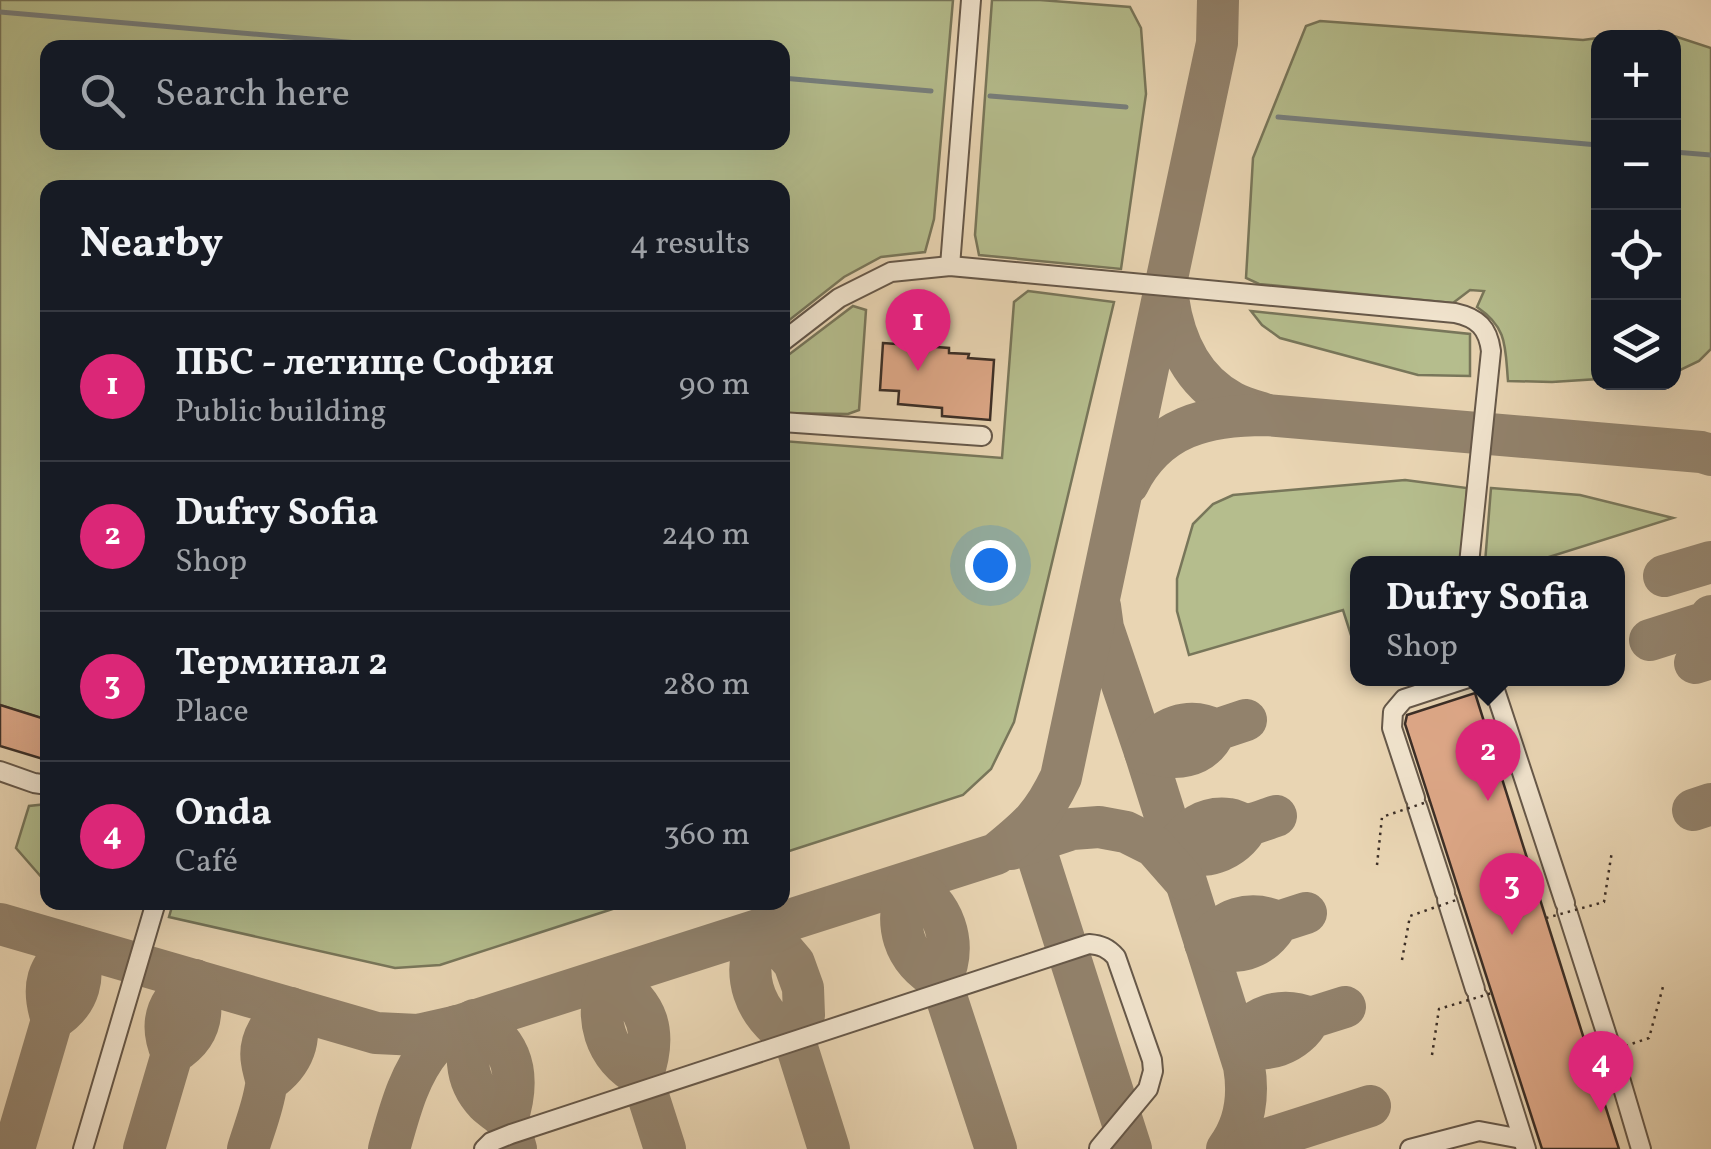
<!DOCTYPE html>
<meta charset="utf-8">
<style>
:root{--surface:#171b24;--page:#242831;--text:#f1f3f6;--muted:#9ea1a6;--line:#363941;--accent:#db2777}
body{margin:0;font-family:Vollkorn,serif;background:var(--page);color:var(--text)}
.controls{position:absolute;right:30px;top:30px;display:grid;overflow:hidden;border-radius:20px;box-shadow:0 10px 40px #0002}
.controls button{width:90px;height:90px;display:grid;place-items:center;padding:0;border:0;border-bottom:2px solid var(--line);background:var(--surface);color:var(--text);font:50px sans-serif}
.you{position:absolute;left:990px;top:565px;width:35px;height:35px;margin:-25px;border:8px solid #fff;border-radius:50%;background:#1a73e8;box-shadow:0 0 0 15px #1a73e833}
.badge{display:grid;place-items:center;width:65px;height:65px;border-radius:50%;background:var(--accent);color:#fff;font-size:32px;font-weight:700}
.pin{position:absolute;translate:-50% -82px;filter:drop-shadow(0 2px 5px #0008)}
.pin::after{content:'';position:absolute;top:52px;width:35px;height:30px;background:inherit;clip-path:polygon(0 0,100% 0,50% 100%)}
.popup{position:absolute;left:1350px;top:556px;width:275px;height:130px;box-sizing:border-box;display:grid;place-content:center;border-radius:20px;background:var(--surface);filter:drop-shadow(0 2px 8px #0005);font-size:32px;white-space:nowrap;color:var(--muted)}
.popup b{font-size:38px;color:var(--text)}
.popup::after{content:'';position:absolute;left:50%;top:100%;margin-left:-20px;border:20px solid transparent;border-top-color:var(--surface)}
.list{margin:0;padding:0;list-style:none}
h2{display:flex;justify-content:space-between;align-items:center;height:130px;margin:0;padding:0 40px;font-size:42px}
h2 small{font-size:32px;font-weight:400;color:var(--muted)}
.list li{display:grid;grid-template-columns:65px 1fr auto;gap:30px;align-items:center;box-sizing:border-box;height:150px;padding:0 40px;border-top:2px solid var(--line)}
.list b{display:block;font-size:38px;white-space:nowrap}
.list p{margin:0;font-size:32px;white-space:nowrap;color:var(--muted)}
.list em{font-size:32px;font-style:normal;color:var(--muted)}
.icon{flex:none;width:55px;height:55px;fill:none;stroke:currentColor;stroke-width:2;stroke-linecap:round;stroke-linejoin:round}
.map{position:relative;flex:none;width:1711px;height:1149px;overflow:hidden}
.search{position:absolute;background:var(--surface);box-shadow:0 10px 40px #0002;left:40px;top:40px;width:750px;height:110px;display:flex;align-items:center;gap:25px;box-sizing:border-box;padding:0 35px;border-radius:20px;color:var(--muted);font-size:38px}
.panel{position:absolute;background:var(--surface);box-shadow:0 10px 40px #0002;left:40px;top:180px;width:750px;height:730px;border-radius:20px}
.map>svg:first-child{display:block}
.green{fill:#b5bd8d;stroke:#78765a;stroke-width:2.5;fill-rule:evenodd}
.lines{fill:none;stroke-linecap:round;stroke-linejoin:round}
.stream{stroke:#767f7e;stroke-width:5}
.taxiway{stroke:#92826c;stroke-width:42}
.building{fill:#dea888;stroke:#3b2e26;stroke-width:2.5}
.minor-casing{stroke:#665849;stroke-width:22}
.minor{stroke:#f1e4ce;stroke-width:18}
.path-bridge{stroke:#3b2e26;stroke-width:2.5;stroke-dasharray:2.5 5;stroke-linecap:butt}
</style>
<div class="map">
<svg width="1711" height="1149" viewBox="0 0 1711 1149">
<rect width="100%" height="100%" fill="#e9d5b3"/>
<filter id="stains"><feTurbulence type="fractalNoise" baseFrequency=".002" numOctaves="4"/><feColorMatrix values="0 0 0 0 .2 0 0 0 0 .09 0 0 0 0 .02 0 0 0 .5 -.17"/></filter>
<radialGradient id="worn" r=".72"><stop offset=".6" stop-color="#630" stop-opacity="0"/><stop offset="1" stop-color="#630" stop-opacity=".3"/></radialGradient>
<!-- green -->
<g class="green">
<path d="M0 0H953L934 219 925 252 881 257 844 277 783 325 782 188H48L47 720 0 705ZM48 48H782V142H48Z"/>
<path d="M992 0H1040L1130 7 1141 28 1146 94 1121 269 979 255 975 235Z"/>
<path d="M1320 21 1583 40 1598 38V379L1552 382 1508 381C1505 347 1508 328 1477 307L1484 291 1470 290 1453 303 1259 284 1246 278 1253 158 1306 26Z"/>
<path d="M1659 31 1711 48V349L1699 361 1674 373V38L1604 37Z"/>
<path d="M1028 291 1114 302 1014 722 991 769 963 795 783 853V441L1002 458 1014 302Z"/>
<path d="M853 306 866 310 859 410 848 414 783 413V359Z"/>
<path d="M1251 311 1470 334V376L1418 375 1280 338 1262 325Z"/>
<path d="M1405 480 1467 488 1462 563 1358 564V657L1343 610 1189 655 1177 611V579L1193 524 1213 504 1233 495Z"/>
<path d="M1491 488 1580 495 1673 518 1530 563H1485Z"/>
<path d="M47 804H48L47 880 43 879 16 848 29 806Z"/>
<path d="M173 903V902L631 903 440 965 395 968 169 917Z"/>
</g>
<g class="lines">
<!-- stream -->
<g class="stream">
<path d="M0 12 416 48"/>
<path d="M782 78 931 91"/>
<path d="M990 96 1126 107"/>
<path d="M1278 117 1598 145"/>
<path d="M1674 152 1711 155"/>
</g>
<!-- taxiway -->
<g class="taxiway">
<path d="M1168 298C1174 340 1192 381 1232 402 1241 407 1252 410 1262 413"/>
<path d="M1128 484C1157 426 1207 415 1266 415L1701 452 1711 455"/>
<path d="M1664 576 1711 562"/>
<path d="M1100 606 1103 628 1145 752 1244 1066C1249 1095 1245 1125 1227 1149"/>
<path d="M1650 640 1707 622 1711 616"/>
<path d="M1695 663 1711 658"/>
<path d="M1216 730C1202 760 1175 761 1145 752 1161 727 1189 716 1216 730L1246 720"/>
<path d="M1693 810 1711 804"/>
<path d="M1248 825C1235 851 1200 864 1175 848 1188 829 1205 816 1229 819 1235 820 1239 823 1245 824 1254 825 1266 819 1276 816"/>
<path d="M1033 842 1131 1149"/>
<path d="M1011 849 1072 829 1099 827 1126 832 1154 846 1183 879"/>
<path d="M1278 922C1265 949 1230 960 1205 943 1224 919 1249 909 1278 922L1306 913"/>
<path d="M0 924 376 1033 418 1035 458 1026 996 854C1029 827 1042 817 1061 777L1217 43 1218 0"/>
<path d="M941 981C959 942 944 904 908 883 893 924 902 959 941 981L996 1149"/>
<path d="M1310 1018C1297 1044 1263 1057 1237 1042 1252 1015 1282 1006 1310 1018L1345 1007"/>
<path d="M795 1041C753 1014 739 975 760 930L777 943 794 963 803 988 804 1015 795 1041 829 1149"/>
<path d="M642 1077C658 1032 649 1005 609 978 593 1017 604 1056 642 1077L665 1149"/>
<path d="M507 1120C521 1077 515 1044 474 1020 465 1050 463 1079 486 1103 492 1109 500 1113 505 1119 511 1126 513 1140 516 1149"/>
<path d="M14 1149 52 1020C41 987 46 966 75 946 87 975 80 1003 52 1020"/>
<path d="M144 1149 172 1054C158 1022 167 1000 195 980 206 1012 201 1036 172 1054"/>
<path d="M248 1149C254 1129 263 1107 266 1086 267 1078 263 1071 262 1062 258 1040 272 1019 291 1008 305 1038 293 1064 267 1082"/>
<path d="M389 1149C399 1114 408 1075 433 1046 439 1039 449 1033 457 1026"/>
<path d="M1245 1149 1270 1138 1370 1106"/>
</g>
</g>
<!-- building -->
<g class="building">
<path d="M883 343 949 348V353L969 354 968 358 994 360 990 420 942 416V408L898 404 899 391 880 390Z"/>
<path d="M1475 693 1590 1058 1619 1149H1542L1407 730 1405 724 1407 715Z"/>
<path d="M0 705 48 720V747L43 759 0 746Z"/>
</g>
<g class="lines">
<defs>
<g id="minor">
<path d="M950 266 971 0"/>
<path d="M782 342 839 298 891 272 950 266 1455 313C1478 318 1488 328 1491 351L1469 564"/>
<path d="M782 422 982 436"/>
<path d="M1491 678 1565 903"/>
<path d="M0 771 34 783 48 785"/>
<path d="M1415 798 1392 728 1393 712 1404 699 1468 678"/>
<path d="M1417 806 1445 892"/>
<path d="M1447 900 1475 989"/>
<path d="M1567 911 1609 1042"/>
<path d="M1478 997 1526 1149"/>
<path d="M1612 1051 1641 1149"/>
<path d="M83 1149 156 902"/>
<path d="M484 1149 491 1142 511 1134 1089 944C1101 945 1108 948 1116 957L1152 1060 1153 1071 1148 1089 1099 1148"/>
<path d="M1410 1149 1479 1131 1522 1139"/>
</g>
</defs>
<!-- minor casing -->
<use href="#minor" class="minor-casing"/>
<!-- minor -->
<use href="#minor" class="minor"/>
<!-- path-bridge -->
<g class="path-bridge">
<path d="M1377 865 1382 817 1430 801"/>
<path d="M1546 918 1604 902 1612 851"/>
<path d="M1402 960 1410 916 1462 898"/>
<path d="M1432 1055 1439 1009 1492 993"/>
<path d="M1590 1058 1649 1038 1664 983"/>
</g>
</g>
<rect width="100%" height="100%" filter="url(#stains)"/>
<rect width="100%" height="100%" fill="url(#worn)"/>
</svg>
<div class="controls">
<button>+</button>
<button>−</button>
<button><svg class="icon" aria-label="locate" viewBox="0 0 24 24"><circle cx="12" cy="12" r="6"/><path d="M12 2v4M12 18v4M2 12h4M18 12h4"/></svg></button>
<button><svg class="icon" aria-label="layers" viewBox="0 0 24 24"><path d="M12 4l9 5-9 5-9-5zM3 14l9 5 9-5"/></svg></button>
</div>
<div class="you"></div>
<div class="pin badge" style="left:918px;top:371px">1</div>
<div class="pin badge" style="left:1488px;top:801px">2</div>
<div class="popup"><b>Dufry Sofia</b>Shop</div>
<div class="pin badge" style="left:1512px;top:935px">3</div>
<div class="pin badge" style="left:1601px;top:1113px">4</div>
<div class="search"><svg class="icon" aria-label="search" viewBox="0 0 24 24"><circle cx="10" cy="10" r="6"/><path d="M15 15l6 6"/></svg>Search here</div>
<section class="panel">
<h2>Nearby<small>4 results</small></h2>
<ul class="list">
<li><span class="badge">1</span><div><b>ПБС - летище София</b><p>Public building</p></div><em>90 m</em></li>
<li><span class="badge">2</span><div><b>Dufry Sofia</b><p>Shop</p></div><em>240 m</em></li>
<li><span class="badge">3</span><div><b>Терминал 2</b><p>Place</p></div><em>280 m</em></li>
<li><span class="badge">4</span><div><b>Onda</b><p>Café</p></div><em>360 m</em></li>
</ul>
</section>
</div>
